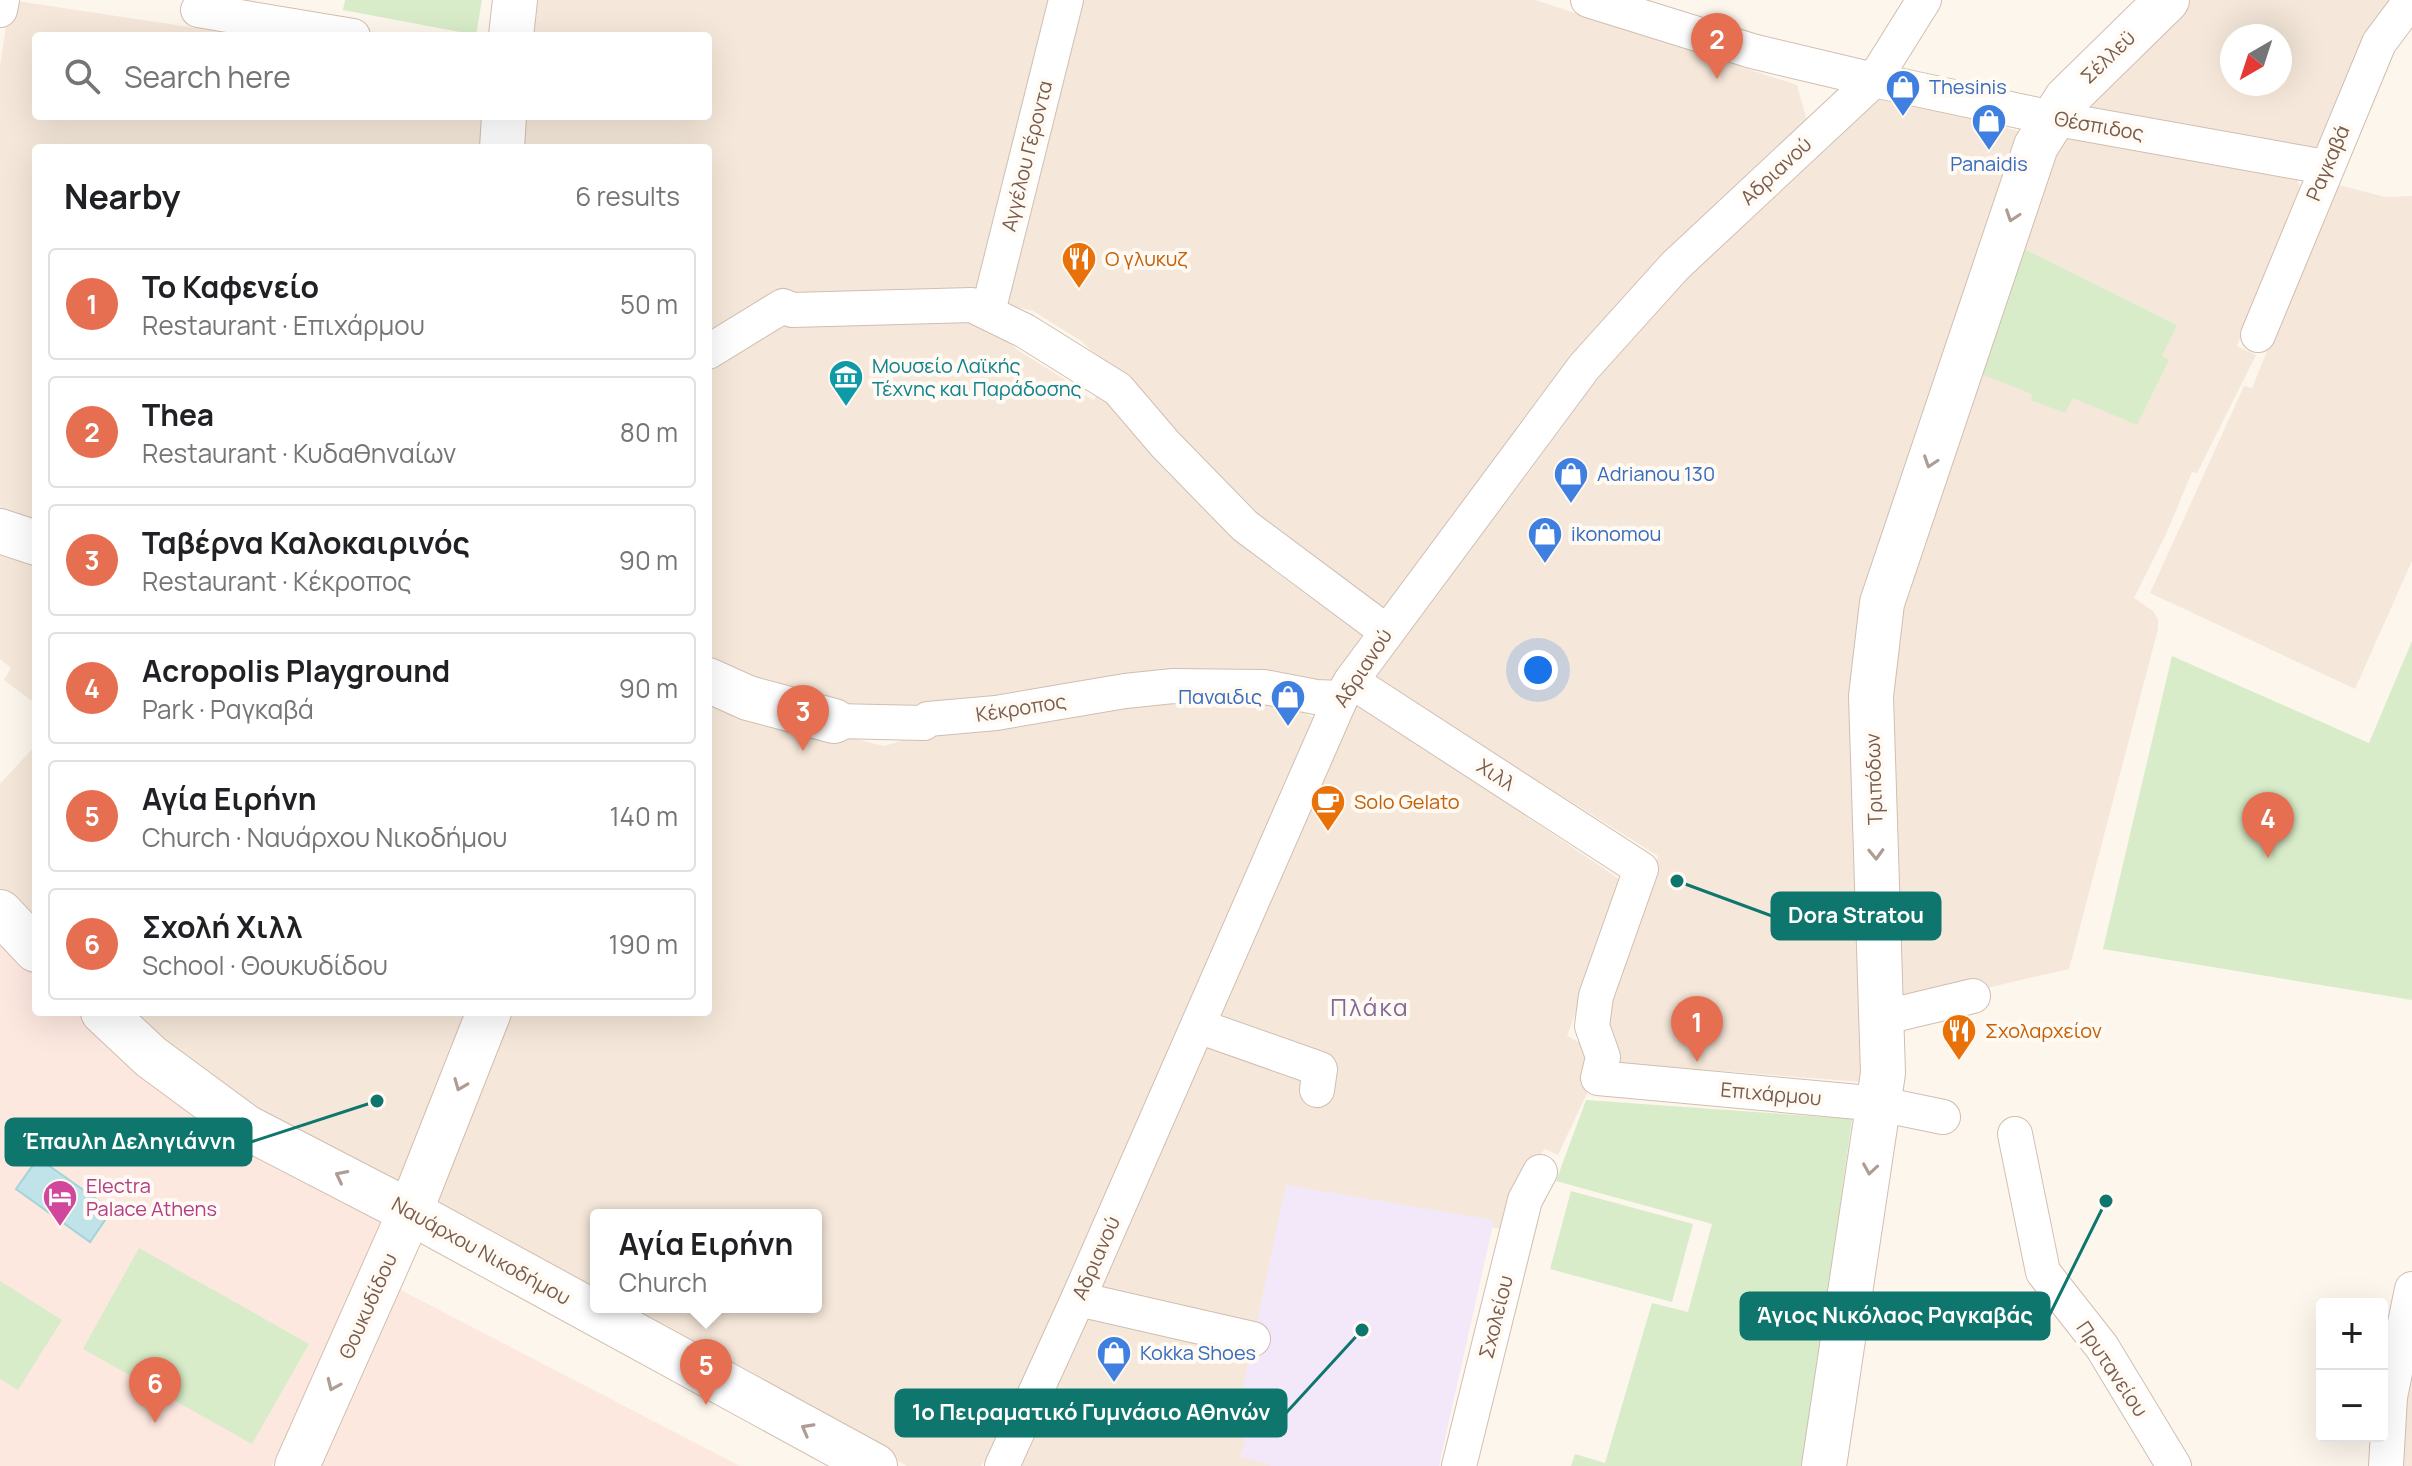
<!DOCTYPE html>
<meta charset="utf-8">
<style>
:root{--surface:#fff;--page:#f6f6f6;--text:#202124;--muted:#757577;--line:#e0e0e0;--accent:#e76f51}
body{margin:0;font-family:Manrope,sans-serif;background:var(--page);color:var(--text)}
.controls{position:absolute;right:24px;bottom:24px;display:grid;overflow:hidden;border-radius:8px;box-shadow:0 8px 32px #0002}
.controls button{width:72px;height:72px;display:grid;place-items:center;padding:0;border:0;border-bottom:2px solid var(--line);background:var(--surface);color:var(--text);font:40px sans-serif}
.compass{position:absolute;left:2220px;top:24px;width:72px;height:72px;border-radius:50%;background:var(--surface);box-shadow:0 8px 32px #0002;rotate:219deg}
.you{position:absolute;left:1538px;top:670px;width:28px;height:28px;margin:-20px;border:6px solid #fff;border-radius:50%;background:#1a73e8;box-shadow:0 0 0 12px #1a73e833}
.badge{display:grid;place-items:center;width:52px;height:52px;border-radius:50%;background:var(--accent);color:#fff;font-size:26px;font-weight:700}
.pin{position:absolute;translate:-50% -66px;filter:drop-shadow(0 2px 4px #0008)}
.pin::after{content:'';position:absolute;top:42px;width:28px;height:24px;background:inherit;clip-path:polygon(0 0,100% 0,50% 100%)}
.popup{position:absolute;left:590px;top:1209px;width:232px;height:104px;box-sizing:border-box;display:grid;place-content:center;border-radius:8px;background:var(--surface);filter:drop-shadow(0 2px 6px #0005);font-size:26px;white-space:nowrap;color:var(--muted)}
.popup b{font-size:30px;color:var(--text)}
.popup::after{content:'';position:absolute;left:50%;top:100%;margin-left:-16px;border:16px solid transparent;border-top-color:var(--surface)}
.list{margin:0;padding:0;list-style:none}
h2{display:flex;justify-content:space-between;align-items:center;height:104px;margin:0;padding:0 32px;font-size:34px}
h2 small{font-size:26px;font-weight:400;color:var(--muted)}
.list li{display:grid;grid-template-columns:52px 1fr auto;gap:24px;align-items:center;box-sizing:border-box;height:112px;margin:0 16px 16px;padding:0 16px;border:2px solid var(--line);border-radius:8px}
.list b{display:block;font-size:30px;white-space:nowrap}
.list p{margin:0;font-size:26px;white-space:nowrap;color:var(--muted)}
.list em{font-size:26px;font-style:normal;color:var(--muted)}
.icon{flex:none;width:44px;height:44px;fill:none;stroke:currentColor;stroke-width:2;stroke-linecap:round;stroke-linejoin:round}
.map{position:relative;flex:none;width:2412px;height:1466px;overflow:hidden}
.search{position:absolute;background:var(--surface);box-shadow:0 8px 32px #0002;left:32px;top:32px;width:680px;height:88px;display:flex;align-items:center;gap:20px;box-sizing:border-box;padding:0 28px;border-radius:8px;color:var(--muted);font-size:30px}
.panel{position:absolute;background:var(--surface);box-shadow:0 8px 32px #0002;left:32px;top:144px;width:680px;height:872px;border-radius:8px}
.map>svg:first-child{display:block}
.residential{fill:#f5e8da;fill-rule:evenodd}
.commercial{fill:#fde8e0}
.education{fill:#f3e8fa}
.green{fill:#d8ecc9}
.water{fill:#bfe3e8;stroke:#a5d3da;stroke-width:2}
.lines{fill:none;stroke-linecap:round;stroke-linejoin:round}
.pedestrian-casing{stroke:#d1beb0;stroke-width:36}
.minor-casing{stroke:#d1beb0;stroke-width:46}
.pedestrian{stroke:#fff;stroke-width:34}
.minor{stroke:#fff;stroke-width:44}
.oneway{stroke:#af9d94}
.labels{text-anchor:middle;stroke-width:8;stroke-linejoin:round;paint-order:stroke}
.street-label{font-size:20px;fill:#7a5c4d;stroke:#fffaf3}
.shop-label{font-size:20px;fill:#366cbe;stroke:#fffaf3;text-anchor:start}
.food-label{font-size:20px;fill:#c56008;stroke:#fffaf3;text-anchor:start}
.culture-label{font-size:20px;fill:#0d838f;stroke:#fffaf3;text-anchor:start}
.hotel-label{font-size:20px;fill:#b23c85;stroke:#fffaf3;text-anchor:start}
.quarter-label{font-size:24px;letter-spacing:2px;fill:#846695;stroke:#fffaf3}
.leader{fill:none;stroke:#0f766e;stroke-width:3}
.callout-dot{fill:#0f766e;stroke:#fffaf3;stroke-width:3}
.callout{fill:#0f766e;stroke:#0f766e;stroke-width:3}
.callout-label{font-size:22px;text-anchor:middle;font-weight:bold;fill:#fff}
</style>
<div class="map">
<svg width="2412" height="1466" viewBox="0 0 2412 1466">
<rect width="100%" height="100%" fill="#fdf6ec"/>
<!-- residential -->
<g class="residential">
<path d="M10 0 249 36H36V116H487L482 148H36V531L0 521V65Z"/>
<path d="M535 0H1535L1797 85 1808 124 1382 613 1253 517 1127 383 1081 341 1033 311 974 297 708 336V148H519L523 116H708V36H531Z"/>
<path d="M2186 0H2390L2320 149 2078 106ZM2232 36H2280V84H2232Z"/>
<path d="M1886 99 1905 100 2025 133 1870 598 1876 1083 1605 1062 1609 1001 1658 856 1372 677 1588 380 1665 294 1876 101Z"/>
<path d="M2081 128 2296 177 2300 186 2299 195 2237 346 2256 355 2197 473 2192 472 2167 532 2134 598 2153 611 2158 619V629L2069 969 1888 1011 1877 766 1895 604 2049 148Z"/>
<path d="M2335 184 2385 197 2412 196V561L2355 689 2150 593 2244 386 2252 388Z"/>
<path d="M971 312 1019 351 1064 379 1070 387 1094 400 1099 391 1368 631 1331 680 1201 676 1015 703 838 709 708 668V368L774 323Z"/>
<path d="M0 543 36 555V704L4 680 11 668 0 659Z"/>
<path d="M708 692 774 719 884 746 927 733 1179 696H1264L1315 718 992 1450 981 1466H907L715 1361 625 1307H816V1215H596V1291L429 1200 500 1012H708Z"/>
<path d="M1357 701 1625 883 1567 1036 1598 1052 1599 1068 1558 1155 1545 1149 1517 1182 1515 1203 1507 1202 1501 1229 1294 1194 1299 1466H1020Z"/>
<path d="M36 745V924L0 888V784Z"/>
<path d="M135 1012H476L403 1194 300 1140 205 1074Z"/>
<path d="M2412 1302V1466H2389Z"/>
</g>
<!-- commercial -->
<g class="commercial">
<path d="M0 914 36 957V1012H86L394 1215 272 1466H0Z"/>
<path d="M393 1286 740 1466H314Z"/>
</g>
<!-- education -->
<path class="education" d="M1286 1185 1494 1220 1439 1466H1273L1240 1456 1246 1439 1233 1435Z"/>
<!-- green -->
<g class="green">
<path d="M345 0H482L476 35 343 10Z"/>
<path d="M2024 249 2177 325 2162 356 2169 360 2137 425 2073 398 2065 413 2031 400 2032 394 1981 374Z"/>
<path d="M2412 641V1000L2103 949 2172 656 2369 743Z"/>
<path d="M1586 1100 1852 1119 1804 1466H1571L1575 1454 1605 1463 1652 1303 1688 1312 1712 1224 1556 1181Z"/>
<path d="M1571 1191 1693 1224 1672 1302 1550 1269Z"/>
<path d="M139 1248 309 1344 252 1444 83 1349Z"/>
<path d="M0 1281 62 1320 18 1390 0 1379Z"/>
</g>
<!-- water -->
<path class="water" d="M38 1158 112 1210 90 1242 16 1189Z"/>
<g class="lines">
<defs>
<g id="pedestrian">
<path d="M1588 0 1752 51 1874 80 2052 118 2325 167"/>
<path d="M0 10 2 0"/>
<path d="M198 10 353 36"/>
<path d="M988 312 1066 0"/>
<path d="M2258 335 2379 43 2411 0"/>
<path d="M708 352 783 306 792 310 972 305 1025 331 1118 389 1165 444 1245 526 1387 632"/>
<path d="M1351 681 1641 869 1596 996 1592 1026 1603 1057 1598 1078 1880 1104 1943 1117"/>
<path d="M834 721 924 723 928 719 996 713 1125 691 1173 686 1264 687 1316 697 1341 698"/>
<path d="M1881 1018 1973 996"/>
<path d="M1198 1026 1320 1069 1317 1090"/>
<path d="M2015 1134 2043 1272 2102 1347 2174 1466"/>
<path d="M1078 1299 1253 1339"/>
<path d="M1002 1466 1078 1299 1341 698 1351 681 1584 367 1675 266 1874 80 1924 0"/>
<path d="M1459 1466 1525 1200 1540 1172"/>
<path d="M2386 1466 2390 1397 2412 1289"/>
</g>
<g id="minor">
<path d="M511 36 515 0"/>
<path d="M502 148 504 116"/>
<path d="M0 531 36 543"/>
<path d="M708 680 748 698 834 721"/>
<path d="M0 912 36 950"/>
<path d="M103 1012 151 1057 246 1127 410 1212 875 1466"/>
<path d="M297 1466 410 1212 489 1012"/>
<path d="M1824 1466 1883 1073 1871 696 1882 603 2036 146 2066 99 2167 0"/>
</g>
</defs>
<!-- pedestrian casing -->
<use href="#pedestrian" class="pedestrian-casing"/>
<!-- minor casing -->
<use href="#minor" class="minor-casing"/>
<!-- pedestrian -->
<use href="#pedestrian" class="pedestrian"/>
<!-- minor -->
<use href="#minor" class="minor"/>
</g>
<!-- one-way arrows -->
<defs><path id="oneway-chevron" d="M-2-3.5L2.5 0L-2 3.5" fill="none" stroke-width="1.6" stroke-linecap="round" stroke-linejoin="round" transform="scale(2)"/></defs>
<g class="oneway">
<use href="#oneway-chevron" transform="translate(2012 216) rotate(109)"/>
<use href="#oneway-chevron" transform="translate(1930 462) rotate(109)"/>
<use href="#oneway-chevron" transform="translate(1876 854) rotate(88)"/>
<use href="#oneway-chevron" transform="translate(460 1085) rotate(112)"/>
<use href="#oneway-chevron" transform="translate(1870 1169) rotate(99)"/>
<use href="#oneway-chevron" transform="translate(341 1176) rotate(-153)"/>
<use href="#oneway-chevron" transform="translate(333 1385) rotate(114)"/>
<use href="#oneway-chevron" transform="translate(807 1429) rotate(-151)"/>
</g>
<!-- icons -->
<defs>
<symbol id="shop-pin" viewBox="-11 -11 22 30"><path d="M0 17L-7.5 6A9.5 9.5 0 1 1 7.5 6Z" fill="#3f7fe0" stroke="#fffaf3"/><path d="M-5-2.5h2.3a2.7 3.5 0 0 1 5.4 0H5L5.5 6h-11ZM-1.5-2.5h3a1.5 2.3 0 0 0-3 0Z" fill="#fff"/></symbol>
<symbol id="restaurant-pin" viewBox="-11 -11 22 30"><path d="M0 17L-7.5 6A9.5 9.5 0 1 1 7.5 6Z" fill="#e8710a" stroke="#fffaf3"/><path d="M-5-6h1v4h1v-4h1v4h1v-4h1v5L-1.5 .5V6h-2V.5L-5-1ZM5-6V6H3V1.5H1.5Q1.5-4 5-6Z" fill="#fff"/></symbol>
<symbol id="museum-pin" viewBox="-11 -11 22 30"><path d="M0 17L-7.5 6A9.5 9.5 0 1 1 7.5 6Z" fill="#0f9aa8" stroke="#fffaf3"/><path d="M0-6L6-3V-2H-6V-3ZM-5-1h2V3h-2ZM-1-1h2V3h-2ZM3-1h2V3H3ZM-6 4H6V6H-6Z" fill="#fff"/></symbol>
<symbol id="cafe-pin" viewBox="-11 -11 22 30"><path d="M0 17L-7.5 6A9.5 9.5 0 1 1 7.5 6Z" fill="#e8710a" stroke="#fffaf3"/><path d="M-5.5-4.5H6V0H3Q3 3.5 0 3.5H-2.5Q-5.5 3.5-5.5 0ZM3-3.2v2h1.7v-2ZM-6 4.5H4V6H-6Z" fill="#fff"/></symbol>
<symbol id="hotel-pin" viewBox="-11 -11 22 30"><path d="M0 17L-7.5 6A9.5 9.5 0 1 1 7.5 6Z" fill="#d1479c" stroke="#fffaf3"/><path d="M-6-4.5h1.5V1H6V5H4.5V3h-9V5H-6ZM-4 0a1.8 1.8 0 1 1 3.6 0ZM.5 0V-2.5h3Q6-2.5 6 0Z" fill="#fff"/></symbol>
</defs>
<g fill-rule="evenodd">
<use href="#shop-pin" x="1883" y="67" width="40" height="54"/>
<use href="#shop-pin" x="1969" y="101" width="40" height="54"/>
<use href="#restaurant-pin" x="1059" y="239" width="40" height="54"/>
<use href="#museum-pin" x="826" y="357" width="40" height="54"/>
<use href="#shop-pin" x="1551" y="454" width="40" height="54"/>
<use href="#shop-pin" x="1525" y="514" width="40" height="54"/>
<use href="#shop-pin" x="1268" y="677" width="40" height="54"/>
<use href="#cafe-pin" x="1308" y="782" width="40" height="54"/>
<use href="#restaurant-pin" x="1939" y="1011" width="40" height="54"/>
<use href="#hotel-pin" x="40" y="1177" width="40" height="54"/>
<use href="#shop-pin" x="1094" y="1333" width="40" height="54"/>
</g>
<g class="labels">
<!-- street labels -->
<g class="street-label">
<text transform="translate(2108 57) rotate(-44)" y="7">Σέλλεϋ</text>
<text transform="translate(2099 126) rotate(10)" y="7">Θέσπιδος</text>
<text transform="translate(1027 156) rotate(-76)" y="7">Αγγέλου Γέροντα</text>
<text transform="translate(2328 163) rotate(-67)" y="7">Ραγκαβά</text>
<text transform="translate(1776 171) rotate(-43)" y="7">Αδριανού</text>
<text transform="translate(1363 668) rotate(-57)" y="7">Αδριανού</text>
<text transform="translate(1021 708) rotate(-9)" y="7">Κέκροπος</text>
<text transform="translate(1496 775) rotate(33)" y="7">Χιλλ</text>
<text transform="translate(1874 779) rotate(-92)" y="7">Τριπόδων</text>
<text transform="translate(1771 1094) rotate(5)" y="7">Επιχάρμου</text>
<text transform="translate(481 1251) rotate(29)" y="7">Ναυάρχου Νικοδήμου</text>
<text transform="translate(1096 1258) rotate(-66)" y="7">Αδριανού</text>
<text transform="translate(368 1306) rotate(-66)" y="7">Θουκυδίδου</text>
<text transform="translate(1496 1317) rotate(-76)" y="7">Σχολείου</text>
<text transform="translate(2112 1369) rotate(56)" y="7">Πρυτανείου</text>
</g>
<!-- shop labels -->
<g class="shop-label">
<text x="1929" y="94">Thesinis</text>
<text x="1989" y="171" text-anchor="middle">Panaidis</text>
<text x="1597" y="481">Adrianou 130</text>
<text x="1571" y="541">ikonomou</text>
<text x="1262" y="704" text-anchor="end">Παναιδις</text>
<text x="1140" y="1360">Kokka Shoes</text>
</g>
<!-- food labels -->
<g class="food-label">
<text x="1105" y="266">Ο γλυκυζ</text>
<text x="1354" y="809">Solo Gelato</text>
<text x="1985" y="1038">Σχολαρχείον</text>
</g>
<!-- culture labels -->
<g class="culture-label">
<text x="872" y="373">Μουσείο Λαϊκής<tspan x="872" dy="23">Τέχνης και Παράδοσης</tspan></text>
</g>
<!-- hotel labels -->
<g class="hotel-label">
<text x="86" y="1193">Electra<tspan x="86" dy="23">Palace Athens</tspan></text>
</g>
<!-- quarter labels -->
<g class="quarter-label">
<text x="1370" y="1016">Πλάκα</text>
</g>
</g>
<!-- callouts -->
<path class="leader" d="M1677 881L1772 916M377 1101L251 1142M2106 1201L2049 1316M1362 1330L1286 1413"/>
<g class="callout-dot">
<circle cx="1677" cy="881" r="8"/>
<circle cx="377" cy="1101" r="8"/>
<circle cx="2106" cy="1201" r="8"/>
<circle cx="1362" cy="1330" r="8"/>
</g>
<g class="callout">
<rect x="1772" y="893" width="168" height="46" rx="8"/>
<rect x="6" y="1119" width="245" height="46" rx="8"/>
<rect x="1741" y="1293" width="308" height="46" rx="8"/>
<rect x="896" y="1390" width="390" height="46" rx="8"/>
</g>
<g class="callout-label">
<text x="1856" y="923">Dora Stratou</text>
<text x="129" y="1149">Έπαυλη Δεληγιάννη</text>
<text x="1895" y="1323">Άγιος Νικόλαος Ραγκαβάς</text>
<text x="1091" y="1420">1ο Πειραματικό Γυμνάσιο Αθηνών</text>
</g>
</svg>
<div class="controls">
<button>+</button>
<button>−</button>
</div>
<svg class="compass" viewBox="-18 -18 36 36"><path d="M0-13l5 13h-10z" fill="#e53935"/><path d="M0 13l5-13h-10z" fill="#757577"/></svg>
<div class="you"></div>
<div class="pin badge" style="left:1697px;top:1062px">1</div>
<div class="pin badge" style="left:1717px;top:79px">2</div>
<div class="pin badge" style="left:803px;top:751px">3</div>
<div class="pin badge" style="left:2268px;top:858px">4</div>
<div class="pin badge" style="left:706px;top:1405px">5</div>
<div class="popup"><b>Αγία Ειρήνη</b>Church</div>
<div class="pin badge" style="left:155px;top:1423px">6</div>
<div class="search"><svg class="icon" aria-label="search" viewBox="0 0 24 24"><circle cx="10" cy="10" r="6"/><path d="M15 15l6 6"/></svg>Search here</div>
<section class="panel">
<h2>Nearby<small>6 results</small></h2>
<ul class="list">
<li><span class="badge">1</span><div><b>Το Καφενείο</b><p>Restaurant · Επιχάρμου</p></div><em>50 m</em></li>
<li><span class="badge">2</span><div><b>Thea</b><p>Restaurant · Κυδαθηναίων</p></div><em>80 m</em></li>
<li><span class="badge">3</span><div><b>Ταβέρνα Καλοκαιρινός</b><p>Restaurant · Κέκροπος</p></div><em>90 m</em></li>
<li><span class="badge">4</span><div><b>Acropolis Playground</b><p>Park · Ραγκαβά</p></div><em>90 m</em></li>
<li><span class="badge">5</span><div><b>Αγία Ειρήνη</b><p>Church · Ναυάρχου Νικοδήμου</p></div><em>140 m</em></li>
<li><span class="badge">6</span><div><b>Σχολή Χιλλ</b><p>School · Θουκυδίδου</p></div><em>190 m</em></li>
</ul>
</section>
</div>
